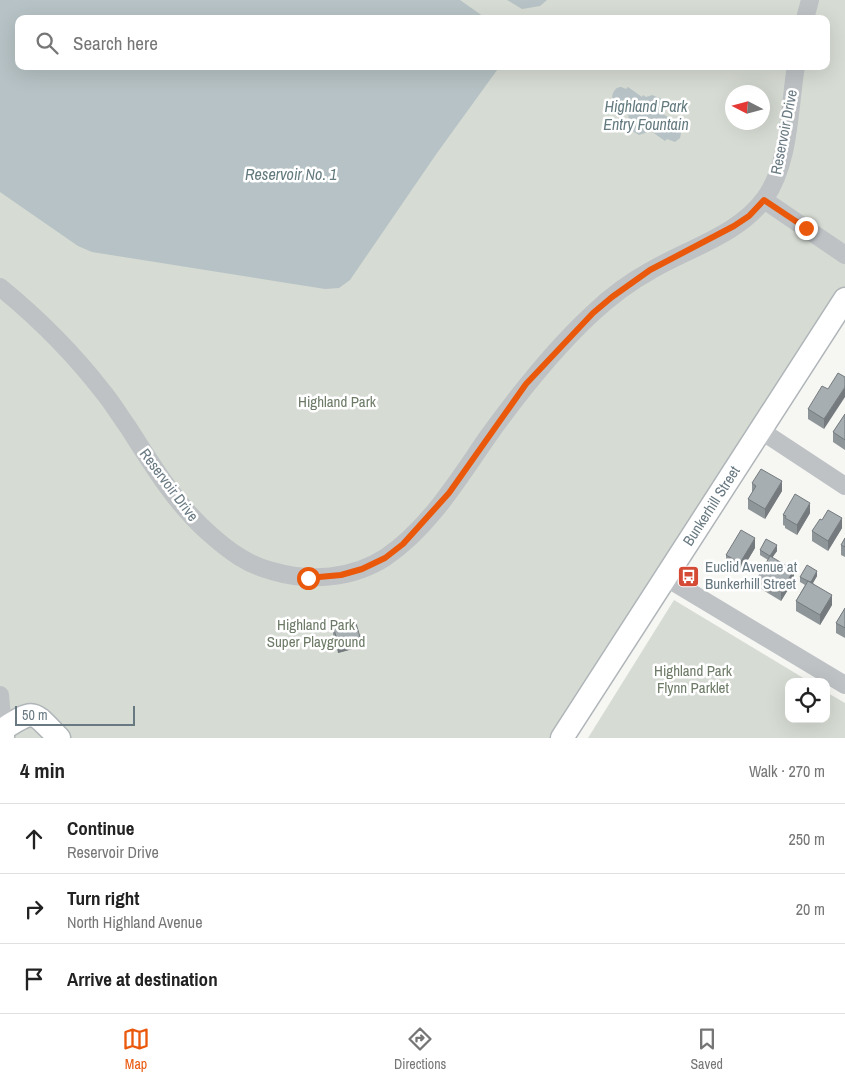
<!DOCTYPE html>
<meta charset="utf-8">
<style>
:root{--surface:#fff;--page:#f6f6f6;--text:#222;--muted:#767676;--line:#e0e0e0;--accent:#ea580c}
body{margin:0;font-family:"Archivo Narrow",sans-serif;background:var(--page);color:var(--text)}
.controls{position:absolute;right:15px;bottom:15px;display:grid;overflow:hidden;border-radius:10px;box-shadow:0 5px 20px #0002}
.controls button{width:45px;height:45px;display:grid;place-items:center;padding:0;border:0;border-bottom:1px solid var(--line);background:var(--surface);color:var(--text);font:25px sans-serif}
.compass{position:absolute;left:725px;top:85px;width:45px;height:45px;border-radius:50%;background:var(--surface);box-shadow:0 5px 20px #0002;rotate:276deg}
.scale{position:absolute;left:15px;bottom:12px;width:120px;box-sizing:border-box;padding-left:5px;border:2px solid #687982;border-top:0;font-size:14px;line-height:18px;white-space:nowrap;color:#687982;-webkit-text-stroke:4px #fff;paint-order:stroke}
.stop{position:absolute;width:15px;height:15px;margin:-11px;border:4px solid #ea580c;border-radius:50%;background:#fff}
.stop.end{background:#ea580c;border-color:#fff;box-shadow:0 1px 5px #0008}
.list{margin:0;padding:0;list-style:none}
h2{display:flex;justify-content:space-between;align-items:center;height:65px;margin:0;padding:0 20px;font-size:21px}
h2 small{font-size:16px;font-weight:400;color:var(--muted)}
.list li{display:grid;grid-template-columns:32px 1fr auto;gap:15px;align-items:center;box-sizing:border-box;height:70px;padding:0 20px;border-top:1px solid var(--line)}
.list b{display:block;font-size:19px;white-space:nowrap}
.list p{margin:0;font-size:16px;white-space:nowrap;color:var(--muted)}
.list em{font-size:16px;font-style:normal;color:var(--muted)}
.icon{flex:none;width:28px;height:28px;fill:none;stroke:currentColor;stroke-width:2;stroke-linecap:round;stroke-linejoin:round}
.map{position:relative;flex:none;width:845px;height:738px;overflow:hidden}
.search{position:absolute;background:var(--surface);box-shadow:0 5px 20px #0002;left:15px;right:15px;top:15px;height:55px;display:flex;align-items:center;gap:12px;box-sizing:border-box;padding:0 18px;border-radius:10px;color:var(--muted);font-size:19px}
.sheet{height:275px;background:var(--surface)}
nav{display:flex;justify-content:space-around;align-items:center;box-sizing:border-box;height:70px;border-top:1px solid var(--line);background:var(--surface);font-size:14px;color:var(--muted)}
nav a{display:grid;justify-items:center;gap:2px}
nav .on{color:var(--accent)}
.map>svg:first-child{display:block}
.green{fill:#d6dbd3;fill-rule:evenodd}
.water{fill:#b6c2c5}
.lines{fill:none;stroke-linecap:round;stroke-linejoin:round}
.major-casing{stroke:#afb5b8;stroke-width:25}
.minor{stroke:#bec2c5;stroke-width:18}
.major{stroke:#fff;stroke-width:22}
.wall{fill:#8f9699}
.shaded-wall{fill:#747a7d}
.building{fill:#a6aeb2;stroke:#747a7d}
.route{stroke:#ea580c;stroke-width:6}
.labels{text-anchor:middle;stroke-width:5;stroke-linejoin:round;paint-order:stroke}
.street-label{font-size:15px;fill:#687982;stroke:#fff}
.park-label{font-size:15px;fill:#6c7a66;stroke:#fff}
.poi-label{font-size:15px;fill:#687982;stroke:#fff;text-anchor:start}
.water-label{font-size:16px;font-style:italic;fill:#637a7f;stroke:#fff}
</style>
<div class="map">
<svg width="845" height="738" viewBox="0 0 845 738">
<rect width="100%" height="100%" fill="#f6f6f3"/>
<!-- green -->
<g class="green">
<path d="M0 0H845V299L562 738H0ZM19 19H826V66H19ZM732 92H762V122H732Z"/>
<path d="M674 600 810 682H789V719H826V692L845 703V738H588Z"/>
</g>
<!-- water -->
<g class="water">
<path d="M0 0H460L487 19H19V66H500L437 153 350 280 339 288 325 289 92 252 78 246 0 192Z"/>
<path d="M507 0H547L540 6 522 9Z"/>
<path d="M621 87 626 89 628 87 642 97 643 95 646 97 652 95 662 99 665 105 664 109 665 111 663 114 678 124 677 126 681 133 680 138 675 142 667 139 665 141 651 131 649 133 648 132 639 135 631 130 630 120 628 118 629 116 615 106 617 103 612 97C613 91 616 87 621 87Z"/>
</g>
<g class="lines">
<defs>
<g id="major">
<path d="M3 738V729C36 708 32 711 59 738"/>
<path id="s1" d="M562 738 845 299"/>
</g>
</defs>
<!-- major casing -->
<use href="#major" class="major-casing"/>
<!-- minor -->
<g class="minor">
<path d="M805 19 810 0"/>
<path d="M764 200 845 255"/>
<path d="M0 287C38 318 74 354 104 393 113 404 120 416 128 427 153 466 176 505 211 535 229 551 248 565 272 571 309 582 353 579 386 557 430 527 459 478 489 435 520 392 554 349 593 313 610 297 630 282 650 271 687 249 740 234 765 198 790 163 789 108 796 66"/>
<path d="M760 430 845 486"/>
<path d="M665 577 845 685"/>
<path d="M0 695 3 729"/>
</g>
<!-- major -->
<use href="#major" class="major"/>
</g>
<!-- wall -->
<g class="wall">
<path d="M828 389 824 429 808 419V409Z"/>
<path d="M845 414V450L833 442V432Z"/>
<path d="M752 483 782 491 765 519 748 509V499L752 493Z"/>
<path d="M810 513 797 535 785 528V526L783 525V515Z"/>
<path d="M822 520 842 528 828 551 812 541V531Z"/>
<path d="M845 538V557L841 555V545Z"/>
<path d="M755 548 740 573 726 565V555Z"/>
<path d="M760 550 777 551 772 557 794 580 781 601 758 587V577L768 560 760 555Z"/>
<path d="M817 576 813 583 832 605 820 625 796 611V601L805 585 800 582V577Z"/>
<path d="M845 608V638L836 633V623Z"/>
<path d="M333 626 360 647 338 653 333 636Z"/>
</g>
<!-- shaded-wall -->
<g class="shaded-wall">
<path d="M845 387V397L824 429V419Z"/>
<path d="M782 481V491L765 519V509Z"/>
<path d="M810 503V513L797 535V525Z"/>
<path d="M842 518V528L828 551V541Z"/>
<path d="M755 538V548L740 573V563Z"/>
<path d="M777 545V551L770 561V556Z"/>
<path d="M794 570V580L781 601V591Z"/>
<path d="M817 571V576L810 588V583Z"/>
<path d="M832 595V605L820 625V615Z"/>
<path d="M360 637V647L338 653V643Z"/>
</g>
<!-- building -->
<g class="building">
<path d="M838 373 845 377V387L824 419 808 409 822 386 828 389Z"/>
<path d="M845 414V440L833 432Z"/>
<path d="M761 469 782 481 765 509 748 499 756 486 752 483Z"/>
<path d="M795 494 810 503 797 525 785 518 786 516 783 515Z"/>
<path d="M828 510 842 518 828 541 812 531 820 519 822 520Z"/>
<path d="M741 530 755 538 740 563 726 555Z"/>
<path d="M845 538V547L841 545Z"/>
<path d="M766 539 777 545 770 556 760 550Z"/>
<path d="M770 556 794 570 781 591 758 577Z"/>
<path d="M807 565 817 571 811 582 808 581 800 577Z"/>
<path d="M808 581 832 595 820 615 796 601Z"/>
<path d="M845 608V628L836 623Z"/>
<path d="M355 620 360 637 338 643 333 626Z"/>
</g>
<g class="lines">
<!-- route -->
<path class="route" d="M308 578 341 575 362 569 385 558 403 544 449 493 526 384 593 313 612 297 650 270 734 226 749 216 764 200 806 228"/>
</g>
<!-- icons -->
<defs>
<symbol id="bus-square" viewBox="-11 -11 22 22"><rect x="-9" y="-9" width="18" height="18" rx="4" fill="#d54a35" stroke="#fff"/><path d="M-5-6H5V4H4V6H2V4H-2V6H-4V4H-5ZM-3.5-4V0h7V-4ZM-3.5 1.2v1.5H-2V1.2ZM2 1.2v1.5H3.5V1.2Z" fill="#fff"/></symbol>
</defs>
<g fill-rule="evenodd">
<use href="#bus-square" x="676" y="564" width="25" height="25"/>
</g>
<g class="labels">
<!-- street labels -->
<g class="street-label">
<text transform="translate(784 132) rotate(-79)" y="5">Reservoir Drive</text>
<text transform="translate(169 485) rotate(53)" y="5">Reservoir Drive</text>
<text dy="5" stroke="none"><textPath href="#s1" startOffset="276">Bunkerhill Street</textPath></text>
</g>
<!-- park labels -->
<g class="park-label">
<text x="337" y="407">Highland Park</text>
<text x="316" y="630">Highland Park<tspan x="316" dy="17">Super Playground</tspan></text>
<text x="693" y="676">Highland Park<tspan x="693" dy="17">Flynn Parklet</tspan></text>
</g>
<!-- poi labels -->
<g class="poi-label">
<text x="705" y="572">Euclid Avenue at<tspan x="705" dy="17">Bunkerhill Street</tspan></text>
</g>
<!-- water labels -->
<g class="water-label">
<text x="646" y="112">Highland Park<tspan x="646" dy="18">Entry Fountain</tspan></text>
<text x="291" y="180">Reservoir No. 1</text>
</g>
</g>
</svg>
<div class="controls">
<button><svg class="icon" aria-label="locate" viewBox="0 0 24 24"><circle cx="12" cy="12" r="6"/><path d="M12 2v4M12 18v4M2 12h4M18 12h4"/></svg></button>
</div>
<svg class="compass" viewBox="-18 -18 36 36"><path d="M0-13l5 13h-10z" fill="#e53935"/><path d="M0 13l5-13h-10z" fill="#767676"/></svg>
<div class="scale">50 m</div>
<div class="stop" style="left:308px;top:578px"></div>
<div class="stop end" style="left:806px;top:228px"></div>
<div class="search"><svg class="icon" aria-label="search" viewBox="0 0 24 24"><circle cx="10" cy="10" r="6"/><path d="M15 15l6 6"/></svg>Search here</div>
</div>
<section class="sheet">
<h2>4 min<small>Walk · 270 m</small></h2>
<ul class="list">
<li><svg class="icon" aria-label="ahead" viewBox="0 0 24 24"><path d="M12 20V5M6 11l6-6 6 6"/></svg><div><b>Continue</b><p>Reservoir Drive</p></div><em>250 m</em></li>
<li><svg class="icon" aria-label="right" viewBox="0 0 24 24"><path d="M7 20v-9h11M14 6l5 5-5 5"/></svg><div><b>Turn right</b><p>North Highland Avenue</p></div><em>20 m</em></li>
<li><svg class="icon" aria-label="arrive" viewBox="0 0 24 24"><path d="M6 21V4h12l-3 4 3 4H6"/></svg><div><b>Arrive at destination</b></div></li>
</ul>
</section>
<nav>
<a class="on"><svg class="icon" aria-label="map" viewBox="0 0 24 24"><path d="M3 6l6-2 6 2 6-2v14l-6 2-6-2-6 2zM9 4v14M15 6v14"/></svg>Map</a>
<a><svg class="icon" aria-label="directions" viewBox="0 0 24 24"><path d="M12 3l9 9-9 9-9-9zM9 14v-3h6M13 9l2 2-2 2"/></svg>Directions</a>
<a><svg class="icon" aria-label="saved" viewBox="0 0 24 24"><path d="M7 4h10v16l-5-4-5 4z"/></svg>Saved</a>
</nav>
